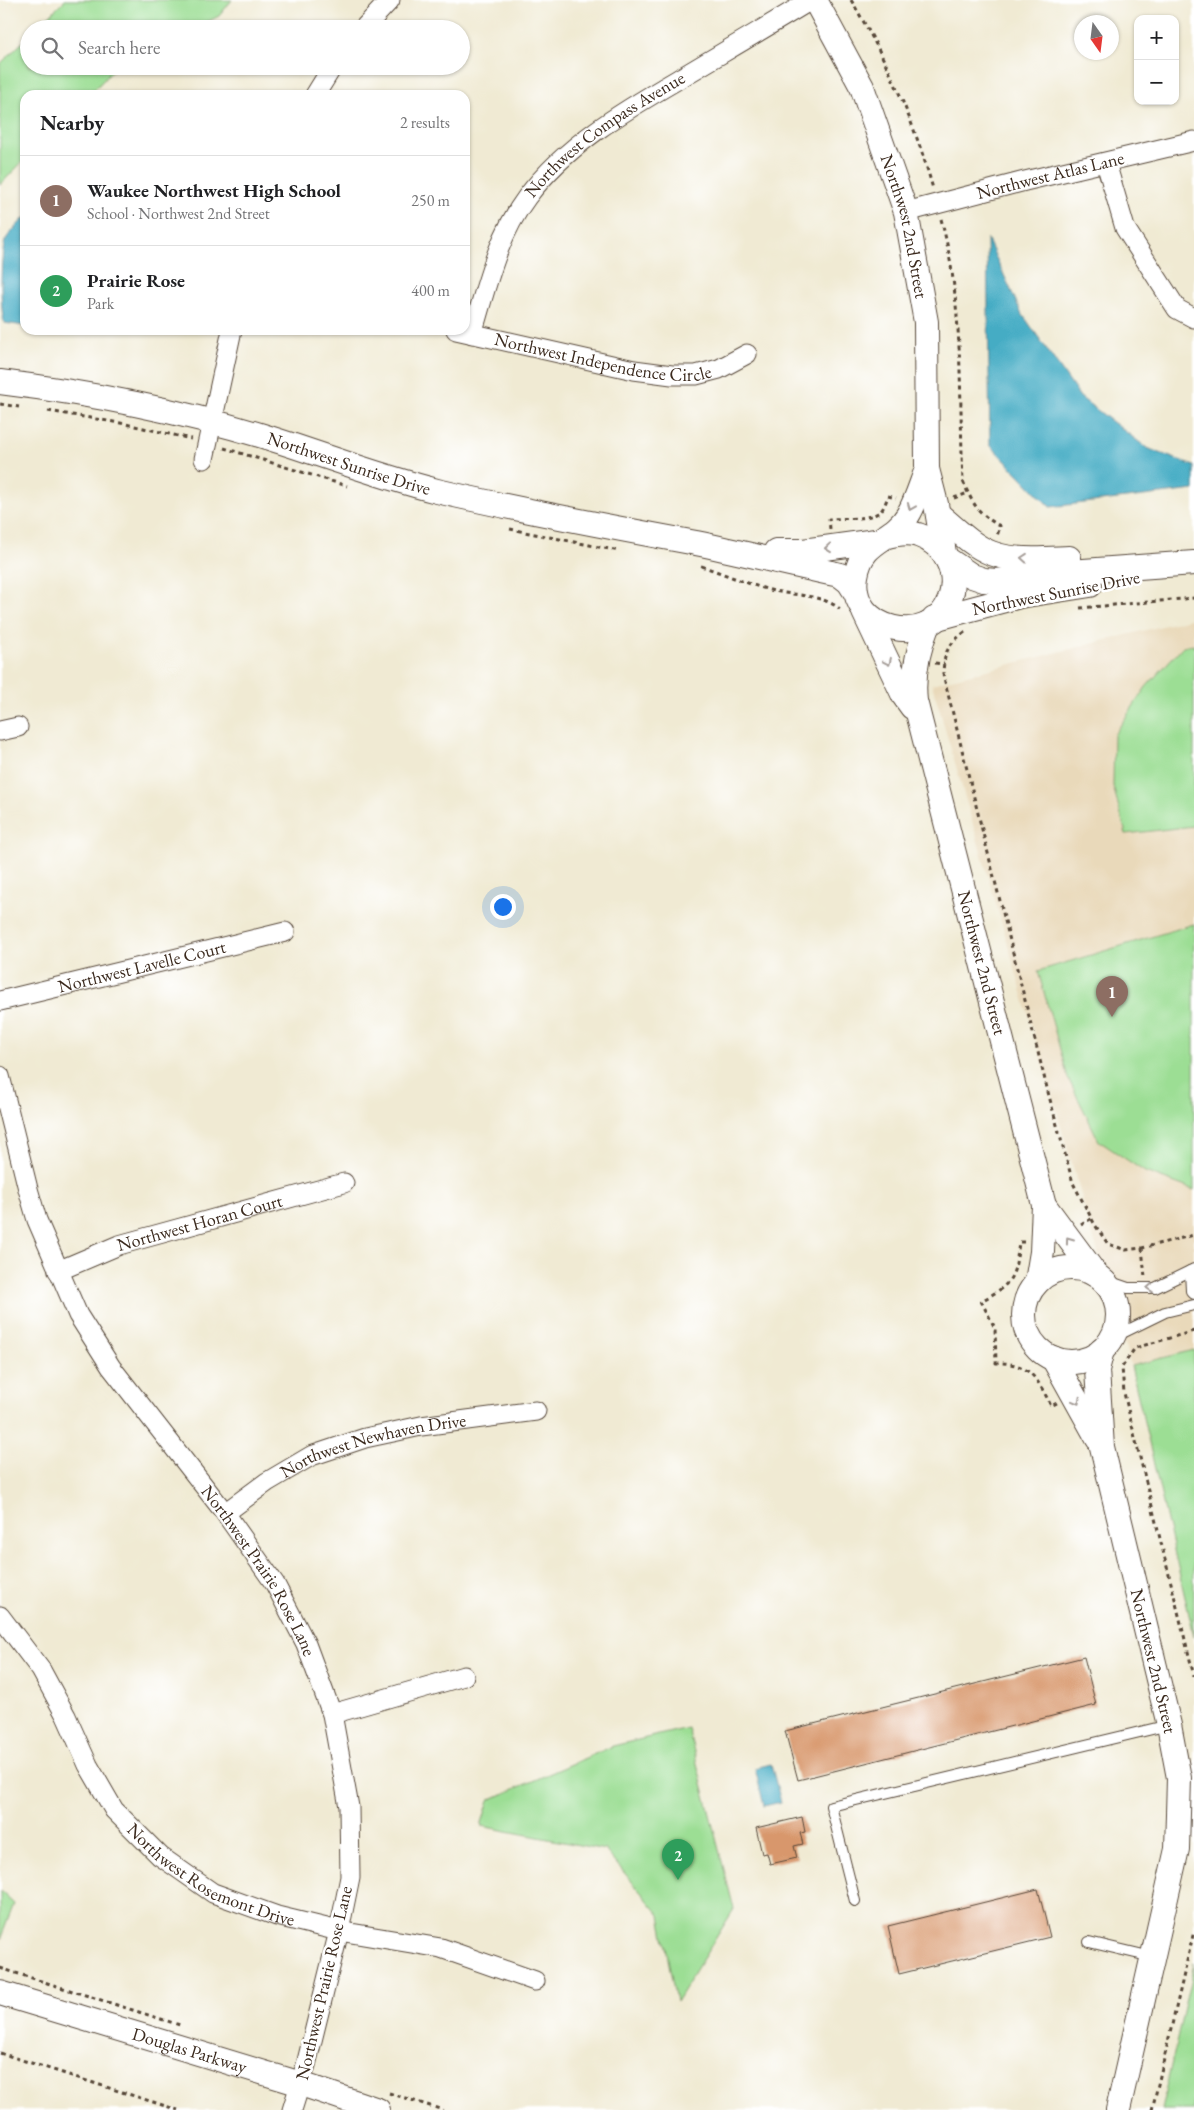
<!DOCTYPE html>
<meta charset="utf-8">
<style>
:root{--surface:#fff;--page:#f2f2f2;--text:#202124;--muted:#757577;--line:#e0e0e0;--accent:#1f6fb2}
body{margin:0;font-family:"EB Garamond",serif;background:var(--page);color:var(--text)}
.controls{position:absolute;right:15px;top:15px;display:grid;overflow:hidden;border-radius:10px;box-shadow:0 1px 4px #0004}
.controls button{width:45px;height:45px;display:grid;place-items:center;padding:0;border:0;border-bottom:1px solid var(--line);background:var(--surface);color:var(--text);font:25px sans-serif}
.compass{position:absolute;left:1074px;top:15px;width:45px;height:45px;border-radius:50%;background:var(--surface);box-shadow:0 1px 4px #0004;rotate:166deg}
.you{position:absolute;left:502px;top:906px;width:18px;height:18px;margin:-12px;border:4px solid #fff;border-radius:50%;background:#1a73e8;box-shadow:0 0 0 8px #1a73e833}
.badge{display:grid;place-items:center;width:32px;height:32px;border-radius:50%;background:var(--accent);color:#fff;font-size:16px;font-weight:700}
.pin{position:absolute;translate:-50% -41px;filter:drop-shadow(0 1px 2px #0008)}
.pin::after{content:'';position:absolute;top:26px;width:18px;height:15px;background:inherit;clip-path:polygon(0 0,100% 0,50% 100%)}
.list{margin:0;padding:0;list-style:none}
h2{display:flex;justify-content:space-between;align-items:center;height:65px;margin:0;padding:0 20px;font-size:21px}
h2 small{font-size:16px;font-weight:400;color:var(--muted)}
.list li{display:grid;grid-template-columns:32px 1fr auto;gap:15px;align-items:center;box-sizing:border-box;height:90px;padding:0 20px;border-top:1px solid var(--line)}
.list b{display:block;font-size:19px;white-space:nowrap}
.list p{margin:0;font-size:16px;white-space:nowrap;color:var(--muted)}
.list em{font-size:16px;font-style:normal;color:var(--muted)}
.icon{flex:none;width:28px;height:28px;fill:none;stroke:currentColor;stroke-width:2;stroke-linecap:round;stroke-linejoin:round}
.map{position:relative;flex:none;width:1194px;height:2110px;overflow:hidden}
.search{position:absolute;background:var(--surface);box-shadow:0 1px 4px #0004;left:20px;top:20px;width:450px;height:55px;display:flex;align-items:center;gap:12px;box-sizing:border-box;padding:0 18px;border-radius:28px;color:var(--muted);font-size:19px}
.panel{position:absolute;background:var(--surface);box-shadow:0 1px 4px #0004;left:20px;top:90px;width:450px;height:245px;border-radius:15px}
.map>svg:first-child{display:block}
.built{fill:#e9d9ba}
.green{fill:#9cde94;stroke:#6c8459}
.water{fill:#45acc4;stroke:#406b71}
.building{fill:#d8976c}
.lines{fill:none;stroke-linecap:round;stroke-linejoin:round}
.service-casing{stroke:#564739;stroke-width:12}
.minor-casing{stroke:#564739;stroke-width:21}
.tertiary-casing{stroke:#564739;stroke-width:26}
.path{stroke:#564739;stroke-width:3;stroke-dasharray:4 4;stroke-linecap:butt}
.service{stroke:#fff;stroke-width:10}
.minor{stroke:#fff;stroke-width:19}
.tertiary{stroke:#fff;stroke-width:24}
.oneway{stroke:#a79f9a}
.labels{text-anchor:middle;stroke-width:5;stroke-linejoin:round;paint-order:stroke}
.street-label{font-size:18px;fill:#3b2a1e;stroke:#fff}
</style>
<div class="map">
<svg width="1194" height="2110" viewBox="0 0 1194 2110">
<rect width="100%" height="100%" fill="#fff"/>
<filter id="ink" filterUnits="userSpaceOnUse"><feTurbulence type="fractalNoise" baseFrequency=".02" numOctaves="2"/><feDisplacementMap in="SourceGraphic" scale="10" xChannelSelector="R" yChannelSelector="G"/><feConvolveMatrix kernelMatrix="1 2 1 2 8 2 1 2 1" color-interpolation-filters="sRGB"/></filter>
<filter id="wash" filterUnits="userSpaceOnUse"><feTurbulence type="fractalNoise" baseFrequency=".0096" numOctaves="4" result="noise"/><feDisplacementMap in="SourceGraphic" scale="20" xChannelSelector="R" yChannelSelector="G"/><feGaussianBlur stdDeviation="1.12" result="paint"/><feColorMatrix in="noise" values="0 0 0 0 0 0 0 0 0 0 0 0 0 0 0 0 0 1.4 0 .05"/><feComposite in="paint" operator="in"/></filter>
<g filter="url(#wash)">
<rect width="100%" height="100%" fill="#f0ead3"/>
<!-- built -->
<path class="built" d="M1194 618V1350L1131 1366 932 684Z"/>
<!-- green -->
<g class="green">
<path d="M65 0H232L219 16 193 29H36Z"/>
<path d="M29 36V66H117L89 95H25V159L0 185V64Z"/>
<path d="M1194 644V826L1126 834 1113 786 1114 735 1146 687 1183 646Z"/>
<path d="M1194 924V1190L1145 1172 1099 1141 1068 1078 1038 971Z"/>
<path d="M1194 1350V1636L1131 1366Z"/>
<path d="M688 1728 734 1909 676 2002 660 1915 605 1850 481 1826 489 1800 613 1746Z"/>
<path d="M0 1891 14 1904 0 1940Z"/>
<path d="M1194 1964V2110H1161Z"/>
</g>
<!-- water -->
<g class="water">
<path d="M25 217V326L4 323C0 304 0 260 5 241 9 233 19 224 25 217Z"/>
<path d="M987 238 1021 312 1080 397 1147 448 1194 466V490L1050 507 990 445Z"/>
<path d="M771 1764 781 1802 764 1806 755 1768Z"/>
</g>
<g id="blocks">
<!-- building -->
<g class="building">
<path d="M1084 1657 1096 1705 798 1780 785 1731Z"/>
<path d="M802 1817 805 1832 800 1833 803 1844 794 1846 797 1858 770 1864 767 1853 762 1854 756 1828Z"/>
<path d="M1038 1889 1050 1937 899 1974 888 1926Z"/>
</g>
</g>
</g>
<g filter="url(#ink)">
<use href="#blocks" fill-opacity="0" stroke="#564739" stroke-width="1"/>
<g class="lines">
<defs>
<g id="service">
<path d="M1190 1271 1191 1291 1194 1294"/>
<path d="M1102 1279 1128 1288H1155L1194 1269"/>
<path d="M1112 1338 1165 1312 1194 1305"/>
<path d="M855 1901 831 1806 1169 1725"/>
<path d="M1089 1942 1152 1957"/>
</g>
<g id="minor">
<path d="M363 29 390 0"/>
<path d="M315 95 333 66"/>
<path d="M1106 163 1125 228 1177 309 1194 318"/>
<path id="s1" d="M906 212 1025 181 1194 141"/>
<path id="s2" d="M456 330 634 370 672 375H696L719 369 747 354"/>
<path id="s3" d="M472 334C486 288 497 237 527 197 568 142 629 108 687 74 729 49 770 25 811 0"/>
<path d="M204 459 232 330"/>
<path d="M0 731 18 727"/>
<path id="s4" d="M0 1001 285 932"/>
<path id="s5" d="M0 1076 28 1189 37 1220 78 1315 111 1367 225 1513 275 1584 306 1644 332 1714 349 1807 350 1877 339 1931 306 2065 292 2110"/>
<path id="s6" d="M58 1271 119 1245 344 1183"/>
<path id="s7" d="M225 1513 267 1482 311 1456 365 1438 421 1426 536 1411"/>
<path id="s8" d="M0 1616 41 1670 66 1716 88 1765 114 1810 160 1856 213 1893 277 1916 339 1931 441 1948 535 1981"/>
<path d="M332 1714 464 1676"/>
</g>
<g id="tertiary">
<path id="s9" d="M815 0 862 87 906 212 926 322 927 469 936 504 944 553"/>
<path id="s10" d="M0 382C89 393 177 410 263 436 321 454 377 476 437 491 523 511 609 527 696 543 744 553 792 565 840 575L849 582 856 593"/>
<path d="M938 514C955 528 971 545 991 553 1015 562 1044 559 1069 558"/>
<path d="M884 537C895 534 907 531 918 535 945 544 959 572 950 599 932 651 847 631 856 576 862 538 892 542 908 515 916 502 921 484 927 469"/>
<path d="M776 551H803L876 541"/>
<path d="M947 559 972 576 984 580 997 581 1056 573 1194 563"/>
<path d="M864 612 904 696 912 707"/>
<path d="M934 619 1020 596 1090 585"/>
<path id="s11" d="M928 624C918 649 912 674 915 701L1044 1205 1042 1252 1037 1282"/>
<path d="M1044 1205 1096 1275"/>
<circle cx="1071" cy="1315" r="47"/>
<path id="s12" d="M1102 1350 1097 1370 1102 1447 1169 1725 1179 1778 1177 1849 1118 2110"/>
<path d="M1053 1358 1098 1439"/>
<path id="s13" d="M0 1993 301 2084 378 2110"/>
</g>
</defs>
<!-- service casing -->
<use href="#service" class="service-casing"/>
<!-- minor casing -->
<use href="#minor" class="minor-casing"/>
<!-- tertiary casing -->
<use href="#tertiary" class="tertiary-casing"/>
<!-- path -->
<g class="path">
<path d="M851 0C886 58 915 123 933 189"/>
<path d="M941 219C964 304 959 394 963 481 972 503 978 514 1000 526L997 536"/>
<path d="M0 404 19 407"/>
<path d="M48 411 126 424 191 439"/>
<path d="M224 448 347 486"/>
<path d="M954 498 968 493"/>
<path d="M510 529 619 551"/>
<path d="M830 529 829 519C843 518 866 520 878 513 884 510 886 501 888 496L896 498"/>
<path d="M701 566C726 574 749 585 774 591 796 596 821 594 840 609"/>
<path d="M1080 608 1194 598"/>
<path d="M965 632C947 645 944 653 943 674L1049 1096 1073 1183 1095 1225 1108 1244 1126 1250 1142 1248 1194 1235"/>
<path d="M935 663 944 664"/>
<path d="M1081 1225 1092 1218"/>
<path d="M1024 1242H1019C1015 1277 1013 1284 981 1301L995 1328 996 1363C1029 1362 1038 1379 1051 1406L1057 1403"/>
<path d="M1142 1248 1145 1277"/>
<path d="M1194 1331 1135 1348 1122 1367 1124 1393 1194 1676"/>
<path d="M0 1968 183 2026"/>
<path d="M0 2053 178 2110"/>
<path d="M389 2093 443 2110"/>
<path d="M1152 2110 1194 1931"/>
</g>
<!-- service -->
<use href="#service" class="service"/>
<!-- minor -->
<use href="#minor" class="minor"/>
<!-- tertiary -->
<use href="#tertiary" class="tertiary"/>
</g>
<!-- one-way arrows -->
<defs><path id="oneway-chevron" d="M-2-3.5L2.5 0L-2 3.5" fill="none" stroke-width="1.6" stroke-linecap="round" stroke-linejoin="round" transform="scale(1.25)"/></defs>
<g class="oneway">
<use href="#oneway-chevron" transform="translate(911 507) rotate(112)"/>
<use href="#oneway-chevron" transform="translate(828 548) rotate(174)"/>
<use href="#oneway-chevron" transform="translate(1024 558) rotate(-175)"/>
<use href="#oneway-chevron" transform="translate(888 662) rotate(65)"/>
<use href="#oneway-chevron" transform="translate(1069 1240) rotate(-126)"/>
<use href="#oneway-chevron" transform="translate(1150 1288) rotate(176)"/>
<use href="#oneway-chevron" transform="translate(1077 1401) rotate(62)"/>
</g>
</g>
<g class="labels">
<!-- street labels -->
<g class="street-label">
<text dy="6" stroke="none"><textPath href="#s3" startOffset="249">Northwest Compass Avenue</textPath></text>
<text dy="6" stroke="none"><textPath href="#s1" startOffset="149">Northwest Atlas Lane</textPath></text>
<text dy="6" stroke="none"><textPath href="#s9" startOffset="245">Northwest 2nd Street</textPath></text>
<text dy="6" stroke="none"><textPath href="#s2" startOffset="150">Northwest Independence Circle</textPath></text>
<text dy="6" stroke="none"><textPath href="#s10" startOffset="359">Northwest Sunrise Drive</textPath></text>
<text transform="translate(1056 593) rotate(-11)" y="6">Northwest Sunrise Drive</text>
<text dy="6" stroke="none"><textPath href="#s11" startOffset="349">Northwest 2nd Street</textPath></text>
<text dy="6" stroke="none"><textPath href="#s4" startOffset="146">Northwest Lavelle Court</textPath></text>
<text dy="6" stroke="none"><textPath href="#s6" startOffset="150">Northwest Horan Court</textPath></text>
<text dy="6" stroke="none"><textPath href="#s7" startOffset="166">Northwest Newhaven Drive</textPath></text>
<text dy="6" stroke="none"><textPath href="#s5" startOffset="566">Northwest Prairie Rose Lane</textPath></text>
<text dy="6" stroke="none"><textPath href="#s12" startOffset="318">Northwest 2nd Street</textPath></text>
<text dy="6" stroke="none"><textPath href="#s8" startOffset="345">Northwest Rosemont Drive</textPath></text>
<text transform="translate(324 1983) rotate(-77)" y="6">Northwest Prairie Rose Lane</text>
<text dy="6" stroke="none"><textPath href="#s13" startOffset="198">Douglas Parkway</textPath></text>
</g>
</g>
</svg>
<div class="controls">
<button>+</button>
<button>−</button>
</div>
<svg class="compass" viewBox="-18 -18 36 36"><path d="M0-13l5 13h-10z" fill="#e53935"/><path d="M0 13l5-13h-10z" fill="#757577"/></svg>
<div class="you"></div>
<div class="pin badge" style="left:1112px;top:1017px;background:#8d6e63">1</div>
<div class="pin badge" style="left:678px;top:1880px;background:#2e9e5b">2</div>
<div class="search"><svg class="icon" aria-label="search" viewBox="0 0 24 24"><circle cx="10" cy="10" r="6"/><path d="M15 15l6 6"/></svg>Search here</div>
<section class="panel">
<h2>Nearby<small>2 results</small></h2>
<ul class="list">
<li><span class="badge" style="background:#8d6e63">1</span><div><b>Waukee Northwest High School</b><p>School · Northwest 2nd Street</p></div><em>250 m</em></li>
<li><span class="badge" style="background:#2e9e5b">2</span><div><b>Prairie Rose</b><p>Park</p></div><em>400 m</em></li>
</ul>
</section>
</div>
